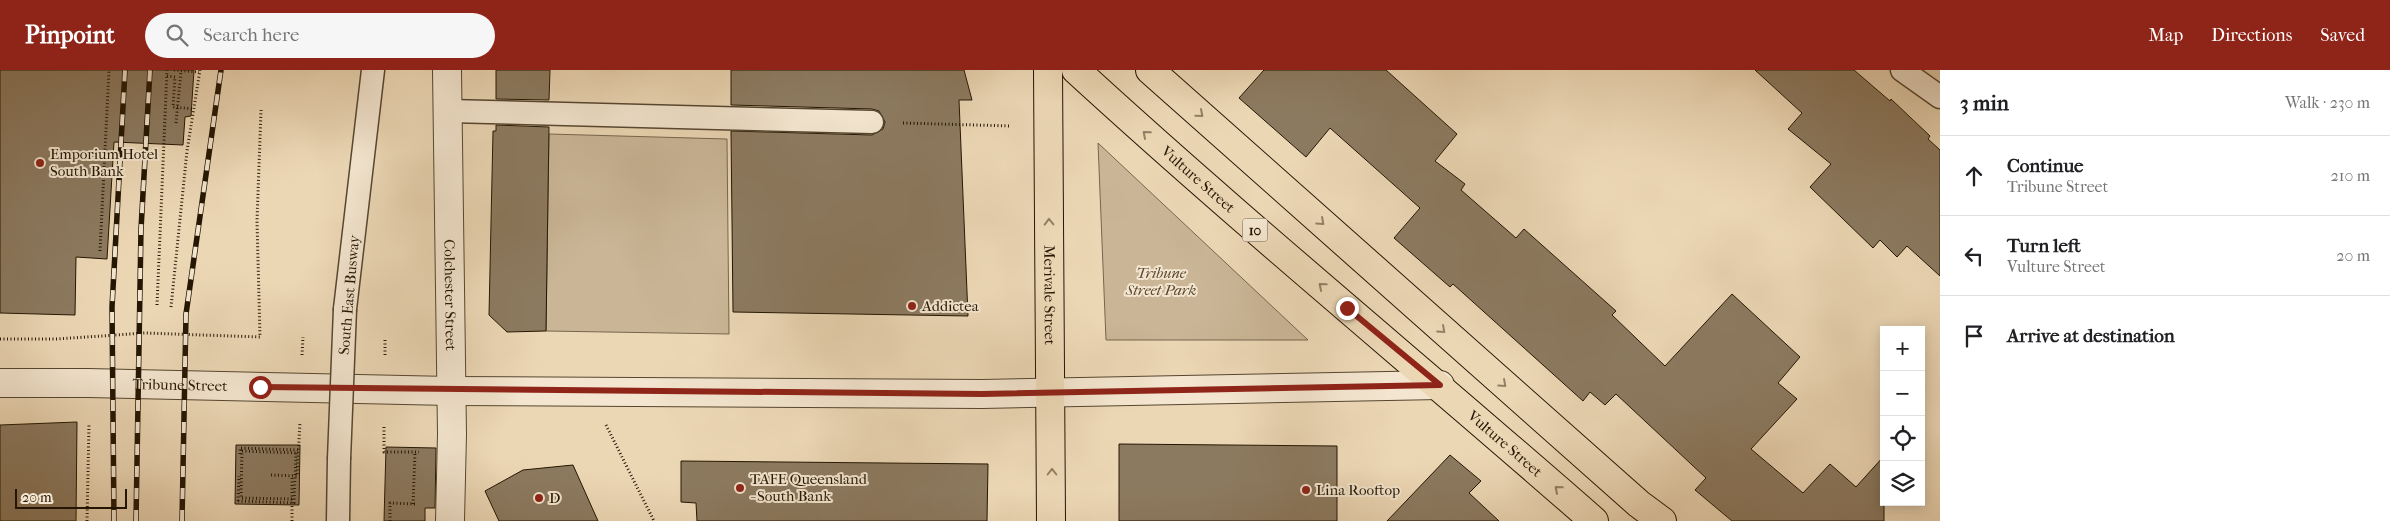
<!DOCTYPE html>
<meta charset="utf-8">
<style>
:root{--surface:#fff;--page:#f6f6f6;--text:#202124;--muted:#757577;--line:#e0e0e0;--accent:#8f2418}
body{margin:0;font-family:"IM FELL French Canon",serif;background:var(--page);color:var(--text)}
.controls{position:absolute;right:15px;bottom:15px;display:grid;overflow:hidden;border-radius:0px;box-shadow:0 2px 12px #0003}
.controls button{width:45px;height:45px;display:grid;place-items:center;padding:0;border:0;border-bottom:1px solid var(--line);background:var(--surface);color:var(--text);font:25px sans-serif}
.scale{position:absolute;left:15px;bottom:12px;width:112px;box-sizing:border-box;padding-left:5px;border:2px solid #241603;border-top:0;font-size:14px;line-height:18px;white-space:nowrap;color:#241603;-webkit-text-stroke:4px #f3e5cf;paint-order:stroke}
.stop{position:absolute;width:15px;height:15px;margin:-11px;border:4px solid #8f2418;border-radius:50%;background:#fff}
.stop.end{background:#8f2418;border-color:#fff;box-shadow:0 1px 5px #0008}
.list{margin:0;padding:0;list-style:none}
h2{display:flex;justify-content:space-between;align-items:center;height:65px;margin:0;padding:0 20px;font-size:21px}
h2 small{font-size:16px;font-weight:400;color:var(--muted)}
.list li{display:grid;grid-template-columns:32px 1fr auto;gap:15px;align-items:center;box-sizing:border-box;height:80px;padding:0 20px;border-top:1px solid var(--line)}
.list b{display:block;font-size:19px;white-space:nowrap}
.list p{margin:0;font-size:16px;white-space:nowrap;color:var(--muted)}
.list em{font-size:16px;font-style:normal;color:var(--muted)}
.icon{flex:none;width:28px;height:28px;fill:none;stroke:currentColor;stroke-width:2;stroke-linecap:round;stroke-linejoin:round}
.map{position:relative;flex:none;width:1940px;height:451px;overflow:hidden}
header{display:flex;align-items:center;gap:30px;box-sizing:border-box;height:70px;padding:0 25px;background:var(--accent);color:#fff}
header strong{font-size:24px}
nav{display:flex;gap:28px;margin-inline-start:auto;font-size:18px}
.search{width:350px;height:45px;background:var(--page);display:flex;align-items:center;gap:12px;box-sizing:border-box;padding:0 18px;border-radius:28px;color:var(--muted);font-size:19px}
main{display:flex}
aside{flex:1;background:var(--surface)}
.map>svg:first-child{display:block}
.green{fill:#cab697;stroke:#77664d}
.building{fill:#8c7a60;stroke:#241603}
.lines{fill:none;stroke-linecap:round;stroke-linejoin:round}
.lane-casing{stroke:#564630;stroke-width:25}
.street-casing{stroke:#564630;stroke-width:30}
.primary-casing{stroke:#241603;stroke-width:30}
.path{stroke:#241603;stroke-width:3;stroke-dasharray:1 2.5;stroke-linecap:butt}
.lane{stroke:#f3e5cf;stroke-width:22}
.street{stroke:#f3e5cf;stroke-width:28}
.primary{stroke:#ecd7b5;stroke-width:28}
.rail-casing{stroke:#241603;stroke-width:5.5}
.rail{stroke:#f3e5cf;stroke-width:4;stroke-dasharray:11;stroke-linecap:butt}
.lane-bridge-casing{stroke:#564630;stroke-width:25;stroke-linecap:butt}
.path-bridge{stroke:#241603;stroke-width:3;stroke-dasharray:1 2.5;stroke-linecap:butt}
.lane-bridge{stroke:#f3e5cf;stroke-width:22}
.oneway{stroke:#928065}
.route{stroke:#8f2418;stroke-width:6}
.poi-dot{fill:#8f2418;stroke:#f3e5cf;stroke-width:2}
.labels{text-anchor:middle;stroke-width:4;stroke-linejoin:round;paint-order:stroke}
.shield{fill:#f3e5cf;stroke:#625440;stroke-width:1}
.shield-label{font-size:14px;font-weight:bold;fill:#241603}
.poi-label{font-size:15px;fill:#241603;stroke:#f3e5cf;text-anchor:start}
.street-label{font-size:15px;fill:#241603;stroke:#f3e5cf}
.park-label{font-size:15px;font-style:italic;fill:#56462f;stroke:#f3e5cf}
</style>
<header>
<strong>Pinpoint</strong>
<div class="search"><svg class="icon" aria-label="search" viewBox="0 0 24 24"><circle cx="10" cy="10" r="6"/><path d="M15 15l6 6"/></svg>Search here</div>
<nav><a>Map</a><a>Directions</a><a>Saved</a></nav>
</header>
<main>
<div class="map">
<svg width="1940" height="451" viewBox="0 0 1940 451">
<rect width="100%" height="100%" fill="#ecd7b5"/>
<filter id="stains"><feTurbulence type="fractalNoise" baseFrequency=".004" numOctaves="4"/><feColorMatrix values="0 0 0 0 .2 0 0 0 0 .09 0 0 0 0 .02 0 0 0 .5 -.17"/></filter>
<radialGradient id="worn" r=".72"><stop offset=".6" stop-color="#630" stop-opacity="0"/><stop offset="1" stop-color="#630" stop-opacity=".3"/></radialGradient>
<!-- green -->
<g class="green">
<path d="M549 64 727 69 729 264 546 261Z"/>
<path d="M1098 73 1308 270H1106Z"/>
</g>
<!-- building -->
<g class="building">
<path d="M0 0H194L191 46 185 47 183 75 114 72 107 189 76 187 75 245 0 243Z"/>
<path d="M496 0H550L549 30 496 29Z"/>
<path d="M731 0H964L972 30H959L968 246 733 242 731 61 872 65 883 59 885 52 879 41 872 39 731 35Z"/>
<path d="M1264 0H1386L1457 64 1435 91 1465 114 1461 120 1516 168 1524 159 1616 241 1612 245 1665 296 1732 224 1800 287 1778 313 1797 329 1751 379 1803 423 1830 394 1856 417 1884 386V451H1732L1695 420 1706 408 1616 324 1605 335 1590 322 1583 331 1453 214 1450 217 1394 168 1420 138 1330 58 1306 87 1239 28Z"/>
<path d="M1755 0H1854L1890 31 1891 29 1930 66 1928 69 1940 80V206L1907 176 1897 187 1880 170 1873 178 1810 117 1831 94 1788 59 1802 43Z"/>
<path d="M496 55 549 57 546 261 507 262 489 245 493 61H496Z"/>
<path d="M77 352 76 451H0V355Z"/>
<path d="M1119 374 1337 376V451H1119Z"/>
<path d="M236 375H300L299 435 235 434Z"/>
<path d="M386 377 436 378 435 438H425V451H384Z"/>
<path d="M1450 385 1481 411 1469 423 1499 451H1387Z"/>
<path d="M681 391 988 394 987 451H697L696 433 681 432Z"/>
<path d="M573 395 598 451H499L485 421 523 400Z"/>
</g>
<g class="lines">
<defs>
<g id="lane">
<path d="M1902 0 1940 27"/>
<path d="M448 41 872 52"/>
<path d="M345 239 373 0"/>
<path d="M338 451 339 389"/>
</g>
<g id="street">
<path id="s1" d="M447 0 452 364 450 451"/>
<path id="s2" d="M0 313H88L450 321 982 324 1440 315"/>
</g>
<g id="primary">
<path id="s3" d="M1048 0 1051 451"/>
<path id="s4" d="M1076 0C1245 155 1422 300 1594 451"/>
<path d="M1150 0 1639 434 1662 451"/>
</g>
</defs>
<!-- lane casing -->
<use href="#lane" class="lane-casing"/>
<!-- street casing -->
<use href="#street" class="street-casing"/>
<!-- primary casing -->
<use href="#primary" class="primary-casing"/>
<!-- path -->
<g class="path">
<path d="M174 0 199 2"/>
<path d="M167 6 175 7 173 37 194 39"/>
<path d="M176 53 181 1"/>
<path d="M903 53 1011 56"/>
<path d="M100 181 109 0"/>
<path d="M157 235 167 0"/>
<path d="M171 237 187 81 200 0"/>
<path d="M0 269H57L145 263 260 267 257 151 261 40"/>
<path d="M302 285 303 267"/>
<path d="M385 285V268"/>
<path d="M606 355 654 451"/>
<path d="M384 357V382H419"/>
<path d="M240 384V378L298 380"/>
<path d="M271 405 297 406 300 352"/>
<path d="M292 429 241 428 242 381 296 383"/>
<path d="M238 431 239 406"/>
<path d="M413 434 415 382"/>
<path d="M87 451 89 354"/>
<path d="M292 451V406"/>
<path d="M390 451V433L416 434"/>
</g>
<!-- lane -->
<use href="#lane" class="lane"/>
<!-- street -->
<use href="#street" class="street"/>
<!-- primary -->
<use href="#primary" class="primary"/>
<defs>
<g id="rail">
<path d="M114 451 112 237 125 0"/>
<path d="M136 451 141 159 150 0"/>
<path d="M182 451 186 244 221 0"/>
</g>
</defs>
<!-- rail casing -->
<use href="#rail" class="rail-casing"/>
<!-- rail -->
<use href="#rail" class="rail"/>
<defs>
<path id="lane-bridge" d="M339 389 345 239"/>
</defs>
<!-- lane-bridge casing -->
<use href="#lane-bridge" class="lane-bridge-casing"/>
<!-- path-bridge -->
<path class="path-bridge" d="M238 431 294 433 296 383"/>
<!-- lane-bridge -->
<use href="#lane-bridge" class="lane-bridge"/>
</g>
<!-- one-way arrows -->
<defs><path id="oneway-chevron" d="M-2-3.5L2.5 0L-2 3.5" fill="none" stroke-width="1.6" stroke-linecap="round" stroke-linejoin="round" transform="scale(1.25)"/></defs>
<g class="oneway">
<use href="#oneway-chevron" transform="translate(1200 44) rotate(41)"/>
<use href="#oneway-chevron" transform="translate(1146 64) rotate(-139)"/>
<use href="#oneway-chevron" transform="translate(1049 152) rotate(-91)"/>
<use href="#oneway-chevron" transform="translate(1321 152) rotate(42)"/>
<use href="#oneway-chevron" transform="translate(1322 216) rotate(-140)"/>
<use href="#oneway-chevron" transform="translate(1442 260) rotate(42)"/>
<use href="#oneway-chevron" transform="translate(1503 314) rotate(42)"/>
<use href="#oneway-chevron" transform="translate(1052 402) rotate(-90)"/>
<use href="#oneway-chevron" transform="translate(1558 419) rotate(-139)"/>
</g>
<g class="lines">
<!-- route -->
<path class="route" d="M260 317 982 324 1440 315 1347 238"/>
</g>
<!-- markers -->
<g class="poi-dot">
<circle cx="40" cy="93" r="5"/>
<circle cx="912" cy="236" r="5"/>
<circle cx="740" cy="418" r="5"/>
<circle cx="1306" cy="420" r="5"/>
<circle cx="539" cy="428" r="5"/>
</g>
<g class="labels">
<!-- shield labels -->
<rect class="shield" x="1242.5" y="148.5" width="25" height="23" rx="4"/>
<g class="shield-label">
<text x="1255" y="165">10</text>
</g>
<!-- poi labels -->
<g class="poi-label">
<text x="50" y="89">Emporium Hotel<tspan x="50" dy="17">South Bank</tspan></text>
<text x="922" y="241">Addictea</text>
<text x="750" y="414">TAFE Queensland<tspan x="750" dy="17">- South Bank</tspan></text>
<text x="1316" y="425">Lina Rooftop</text>
<text x="549" y="433">D</text>
</g>
<!-- street labels -->
<g class="street-label">
<text dy="5" stroke="none"><textPath href="#s4" startOffset="164">Vulture Street</textPath></text>
<text transform="translate(349 225) rotate(-85)" y="5">South East Busway</text>
<text dy="5" stroke="none"><textPath href="#s1" startOffset="225">Colchester Street</textPath></text>
<text dy="5" stroke="none"><textPath href="#s3" startOffset="225">Merivale Street</textPath></text>
<text dy="5" stroke="none"><textPath href="#s2" startOffset="180">Tribune Street</textPath></text>
<text dy="5" stroke="none"><textPath href="#s4" startOffset="569">Vulture Street</textPath></text>
</g>
<!-- park labels -->
<g class="park-label">
<text x="1161" y="208">Tribune<tspan x="1161" dy="17">Street Park</tspan></text>
</g>
</g>
<rect width="100%" height="100%" filter="url(#stains)"/>
<rect width="100%" height="100%" fill="url(#worn)"/>
</svg>
<div class="controls">
<button>+</button>
<button>−</button>
<button><svg class="icon" aria-label="locate" viewBox="0 0 24 24"><circle cx="12" cy="12" r="6"/><path d="M12 2v4M12 18v4M2 12h4M18 12h4"/></svg></button>
<button><svg class="icon" aria-label="layers" viewBox="0 0 24 24"><path d="M12 4l9 5-9 5-9-5zM3 14l9 5 9-5"/></svg></button>
</div>
<div class="scale">20 m</div>
<div class="stop" style="left:260px;top:317px"></div>
<div class="stop end" style="left:1347px;top:238px"></div>
</div>
<aside>
<h2>3 min<small>Walk · 230 m</small></h2>
<ul class="list">
<li><svg class="icon" aria-label="ahead" viewBox="0 0 24 24"><path d="M12 20V5M6 11l6-6 6 6"/></svg><div><b>Continue</b><p>Tribune Street</p></div><em>210 m</em></li>
<li><svg class="icon" aria-label="left" viewBox="0 0 24 24"><path d="M17 20v-9H6M10 6l-5 5 5 5"/></svg><div><b>Turn left</b><p>Vulture Street</p></div><em>20 m</em></li>
<li><svg class="icon" aria-label="arrive" viewBox="0 0 24 24"><path d="M6 21V4h12l-3 4 3 4H6"/></svg><div><b>Arrive at destination</b></div></li>
</ul>
</aside>
</main>
